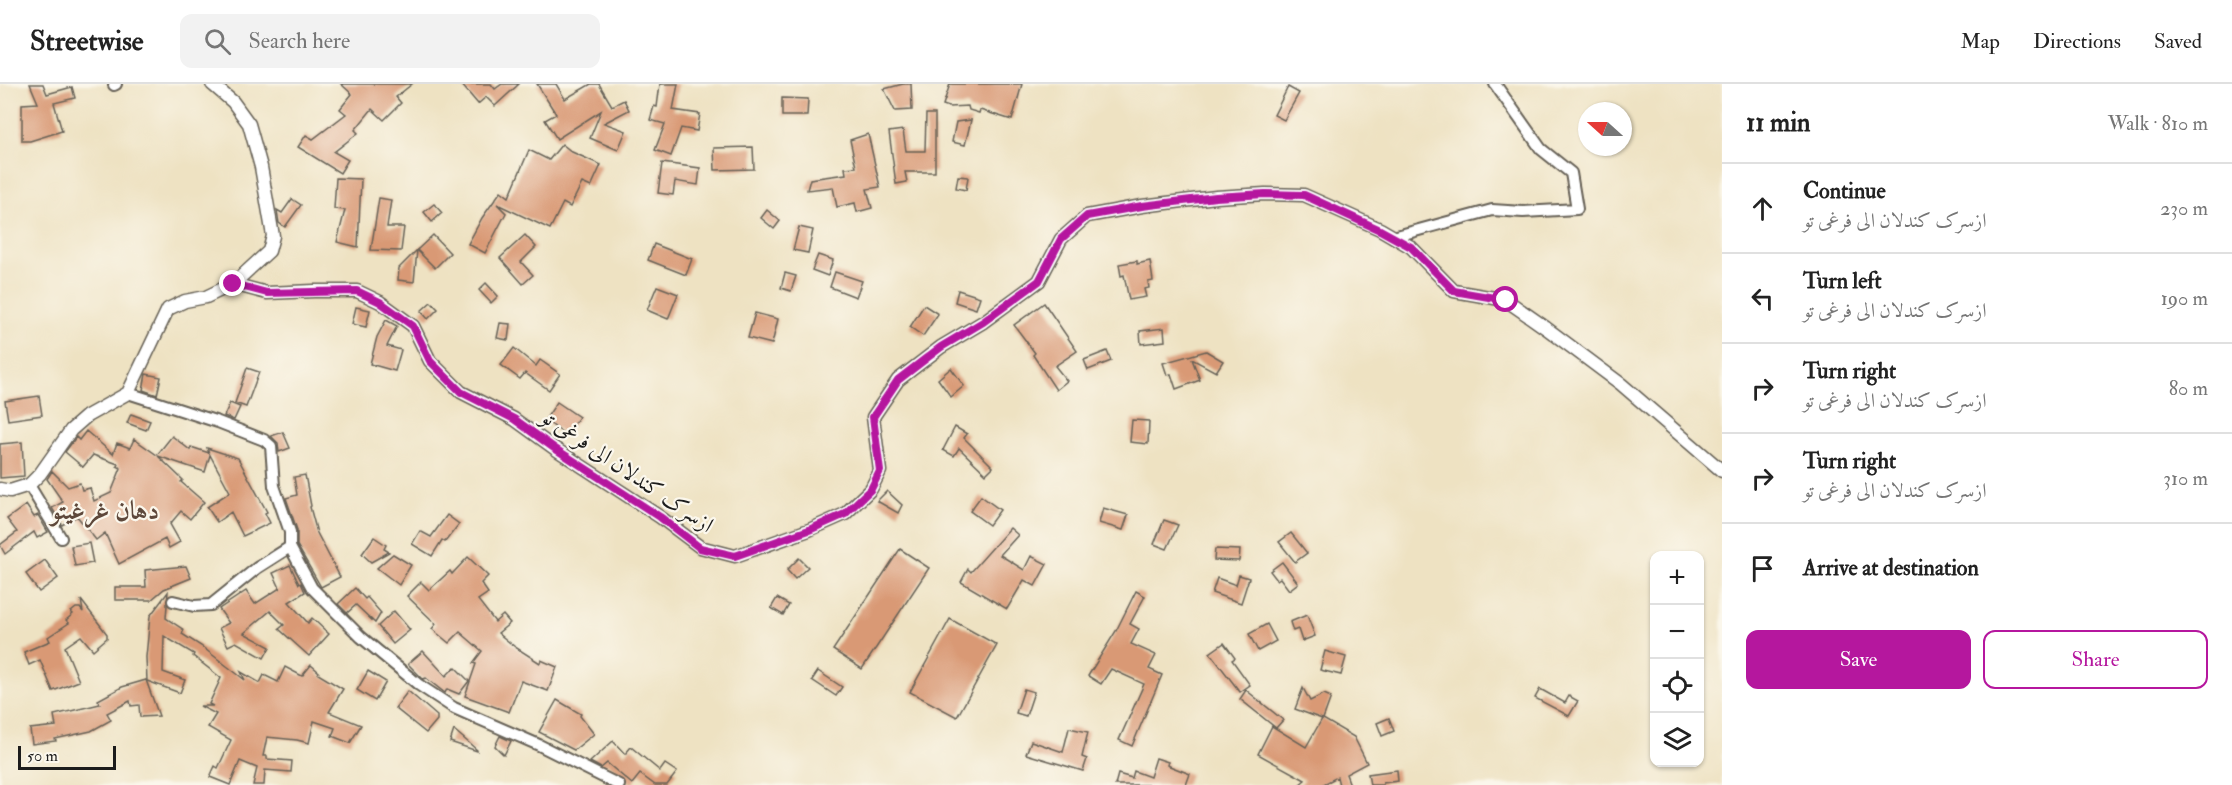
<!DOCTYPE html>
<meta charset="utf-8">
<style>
:root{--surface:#fff;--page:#f2f2f2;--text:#222;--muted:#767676;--line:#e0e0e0;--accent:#b5179e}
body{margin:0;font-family:"IM FELL Double Pica",Amiri,serif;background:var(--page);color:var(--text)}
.controls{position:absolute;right:18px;bottom:18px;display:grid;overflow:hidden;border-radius:12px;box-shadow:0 2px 4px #0004}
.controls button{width:54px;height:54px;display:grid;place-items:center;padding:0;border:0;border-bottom:2px solid var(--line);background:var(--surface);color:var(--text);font:30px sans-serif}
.compass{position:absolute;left:1578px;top:18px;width:54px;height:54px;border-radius:50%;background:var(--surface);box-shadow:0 2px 4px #0004;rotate:291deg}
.scale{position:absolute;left:18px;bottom:15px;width:98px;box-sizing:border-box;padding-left:6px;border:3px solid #1c1c1c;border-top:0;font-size:16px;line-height:21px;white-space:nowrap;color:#1c1c1c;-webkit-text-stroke:4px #fbf7ec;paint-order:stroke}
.stop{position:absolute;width:18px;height:18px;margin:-14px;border:4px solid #b5179e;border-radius:50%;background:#fff}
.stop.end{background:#b5179e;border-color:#fff;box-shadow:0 2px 6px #0008}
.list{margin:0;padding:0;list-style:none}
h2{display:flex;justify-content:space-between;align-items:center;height:78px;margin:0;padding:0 24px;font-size:26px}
h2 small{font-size:20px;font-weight:400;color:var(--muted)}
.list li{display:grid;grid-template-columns:39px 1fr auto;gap:18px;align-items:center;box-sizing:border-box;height:90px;padding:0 24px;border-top:2px solid var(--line)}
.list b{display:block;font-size:22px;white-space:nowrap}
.list p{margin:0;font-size:20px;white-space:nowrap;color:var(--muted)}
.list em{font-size:20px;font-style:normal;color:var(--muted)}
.actions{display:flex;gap:12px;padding:18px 24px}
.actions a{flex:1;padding:14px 0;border:2px solid var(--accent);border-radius:12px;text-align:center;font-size:21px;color:var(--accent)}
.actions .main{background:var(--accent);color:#fff}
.icon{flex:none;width:33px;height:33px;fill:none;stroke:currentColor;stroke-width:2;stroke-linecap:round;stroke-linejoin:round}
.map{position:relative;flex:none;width:1722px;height:701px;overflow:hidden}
header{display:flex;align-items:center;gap:36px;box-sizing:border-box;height:84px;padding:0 30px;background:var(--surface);border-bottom:2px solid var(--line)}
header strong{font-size:28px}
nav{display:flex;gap:33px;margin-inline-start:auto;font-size:21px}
.search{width:420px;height:54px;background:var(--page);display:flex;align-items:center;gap:15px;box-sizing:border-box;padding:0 21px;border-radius:12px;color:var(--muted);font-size:22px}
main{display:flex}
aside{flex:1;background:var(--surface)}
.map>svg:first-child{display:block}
.building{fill:#d99974}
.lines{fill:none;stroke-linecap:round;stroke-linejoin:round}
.minor-casing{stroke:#666156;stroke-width:14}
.tertiary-casing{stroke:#666156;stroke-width:15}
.minor{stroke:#fff;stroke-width:10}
.tertiary{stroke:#fff;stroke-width:12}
.route{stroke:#b5179e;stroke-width:8}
.labels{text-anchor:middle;stroke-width:4.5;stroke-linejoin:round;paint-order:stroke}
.street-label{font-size:22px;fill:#1c1c1c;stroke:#fbf7ec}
.quarter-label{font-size:26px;font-weight:bold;fill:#5e483b;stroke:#fbf7ec}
</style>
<header>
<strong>Streetwise</strong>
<div class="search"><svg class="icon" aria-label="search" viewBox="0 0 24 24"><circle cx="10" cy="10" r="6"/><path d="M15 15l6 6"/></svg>Search here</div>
<nav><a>Map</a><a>Directions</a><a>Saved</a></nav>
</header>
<main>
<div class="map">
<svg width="1722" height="701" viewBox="0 0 1722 701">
<rect width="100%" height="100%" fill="#fbf7ec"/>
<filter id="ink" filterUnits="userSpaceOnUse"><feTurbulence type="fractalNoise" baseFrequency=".0167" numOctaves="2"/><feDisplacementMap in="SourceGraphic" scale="12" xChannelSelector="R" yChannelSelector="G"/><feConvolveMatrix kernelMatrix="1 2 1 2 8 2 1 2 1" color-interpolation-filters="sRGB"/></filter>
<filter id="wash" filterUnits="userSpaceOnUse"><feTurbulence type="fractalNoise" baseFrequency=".008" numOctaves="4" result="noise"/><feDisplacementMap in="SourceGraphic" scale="24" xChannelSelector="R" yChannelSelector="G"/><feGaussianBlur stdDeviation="1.35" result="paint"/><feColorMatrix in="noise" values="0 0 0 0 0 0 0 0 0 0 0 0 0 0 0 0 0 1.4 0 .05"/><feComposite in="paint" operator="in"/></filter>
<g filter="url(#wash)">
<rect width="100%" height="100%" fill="#eee2c2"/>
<g id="blocks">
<!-- building -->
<g class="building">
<path d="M30 0H43L47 10 72 3 75 14 54 19 62 47 30 57H22V20L38 19Z"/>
<path d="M341 0H412L396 13 401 19 384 36 372 25 355 46 358 49 334 68 348 76 340 89 298 63 306 51 313 55 346 30 340 25 352 10Z"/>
<path d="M461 0H491L495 5 502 0H519L495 22 486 13 478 20Z"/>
<path d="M537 0H556L565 15 591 0H599L612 22 624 16 629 26 604 39 626 47 618 66 590 54 601 27 557 55 545 36 556 30Z"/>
<path d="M660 0H678L673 26 700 30 697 47 681 44 671 72 655 66 665 40 650 36 654 22 657 23Z"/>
<path d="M903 0H911L912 26 895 27 884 5Z"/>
<path d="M950 0H1022L1012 36 980 26 979 29 969 26 968 22 949 23 943 21Z"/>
<path d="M1288 3 1299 9 1284 36 1274 31Z"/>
<path d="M782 14 808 15 807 32H782Z"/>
<path d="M926 30H935V88H905L907 98 896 100 889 48 903 46 906 67H925Z"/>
<path d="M971 36 965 61 952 58 956 38Z"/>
<path d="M868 50 880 103 867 105 872 124 857 128 855 119 837 123 833 103 807 106 810 95 846 90 845 84 856 83 850 56Z"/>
<path d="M562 60 572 68 601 81 591 103 582 99 570 123 563 119 550 145 497 120 506 129 485 169 468 160 482 134 501 107 509 113 529 66 549 76Z"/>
<path d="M753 63 754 85 715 86 714 64Z"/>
<path d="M662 79 700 84 698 101 675 97 673 111 658 109Z"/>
<path d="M958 92 968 93 966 106 956 104Z"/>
<path d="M336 94 361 95 358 163 337 158 345 126 334 125Z"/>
<path d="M379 114 391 116 387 143H404L401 167 371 166Z"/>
<path d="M292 115 301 121 285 143 279 139 277 126 282 129Z"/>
<path d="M434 120 442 129 432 138 424 128Z"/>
<path d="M767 126 780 137 774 145 761 134Z"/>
<path d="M799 143 813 146 808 169 793 166Z"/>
<path d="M433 151 450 169 435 184 417 166Z"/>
<path d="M525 151 536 163 521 178 533 191 523 200 500 174Z"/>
<path d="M654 160 692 175 686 191 648 176Z"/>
<path d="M417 166 414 198 398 196 399 184Z"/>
<path d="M818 171 833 176 828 192 812 186Z"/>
<path d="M1137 177V180L1150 177 1153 197 1148 198 1149 204 1144 205 1146 213 1129 216 1124 191 1121 192 1119 180Z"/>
<path d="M835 188 862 197 856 213 830 203Z"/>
<path d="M785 189 796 192 791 207 781 204Z"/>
<path d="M486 199 498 212 491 219 479 206Z"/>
<path d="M657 202 678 210 668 235 647 226Z"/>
<path d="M958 206 980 213 976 225 955 218Z"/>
<path d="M431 218 438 225 428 235 421 227Z"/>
<path d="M1044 219 1077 267 1055 282 1067 297 1056 306 1033 271 1035 269 1014 241Z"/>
<path d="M924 221 938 230 923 252 910 243Z"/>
<path d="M356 223 370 226 366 243 352 240Z"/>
<path d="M755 229 778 235 772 260 748 254Z"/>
<path d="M386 236 397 242 387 262 401 266 395 287 370 280 377 253Z"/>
<path d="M500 239 510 240 508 256 497 254Z"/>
<path d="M1164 244 1165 257 1141 260 1140 247Z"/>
<path d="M514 264 536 282 540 276 560 290 549 306 525 289 520 295 501 281Z"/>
<path d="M1107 267 1111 277 1088 286 1084 276Z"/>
<path d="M1206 267 1223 277 1216 288 1192 275 1200 296 1176 305 1171 290 1167 291 1163 279Z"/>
<path d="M247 284 259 288 246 323 235 319Z"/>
<path d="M951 284 964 302 951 313 938 295Z"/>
<path d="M146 290 161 293 157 311 143 306Z"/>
<path d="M39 312 42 331 8 336 5 317Z"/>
<path d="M557 318 579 333 566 351 545 336Z"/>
<path d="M230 319 240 323 234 336 224 332Z"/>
<path d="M131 330 150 337 146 346 127 339Z"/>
<path d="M1132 336 1149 337 1148 360 1130 358Z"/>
<path d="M955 343 967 350 964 354 993 383 986 390 959 364 954 372 943 366Z"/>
<path d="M86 347 113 370 117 359 130 364 134 355 157 371 172 352 190 366 191 363 209 369 207 364 238 374 267 428 265 429 270 439 243 452 231 428 217 438 207 423 230 408 210 371 205 388 158 372 183 396 181 398 204 418 190 435 181 427 170 440 180 458 169 464 165 455 119 480 105 449 96 456 77 432 62 441 52 424 63 418 47 395 52 387 68 403 80 399 82 406 90 404 94 417 111 409 121 384 117 382 118 380 93 371 83 383 65 368 76 353 79 356Z"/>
<path d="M283 348 290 364 279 368 278 359 271 352Z"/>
<path d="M22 358 24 392 0 394V360Z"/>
<path d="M305 391 311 422 310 423 317 449 340 493 321 503 297 461V446L286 414 297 411 294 393Z"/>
<path d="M887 407 902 421 898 429 877 417Z"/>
<path d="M981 412 1000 426 989 441 970 427Z"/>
<path d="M26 421 34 433 38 431 48 448 37 454 34 448 5 470 0 461 17 448 7 435Z"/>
<path d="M1103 424 1128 431 1123 446 1099 439Z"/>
<path d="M447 431 459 440 445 458 442 456 432 472 412 460 420 447 431 453Z"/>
<path d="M1164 436 1178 441 1167 465 1154 460Z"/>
<path d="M1010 444 1018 451 1000 471 1024 486 1031 472 1047 480 1035 502 1024 496 1007 525 961 498 968 485 971 488Z"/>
<path d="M1291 449 1307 469 1295 478 1279 458Z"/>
<path d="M374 453 386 461 384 465 389 468 371 478 362 470Z"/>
<path d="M89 459 93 479 75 482 71 462Z"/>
<path d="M900 465 929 484 862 585 833 566Z"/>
<path d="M1215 465 1240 466 1239 477 1214 476Z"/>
<path d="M393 470 411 481 399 501 377 484Z"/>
<path d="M468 473 488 492 481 499 488 509 478 516 495 538 503 531 510 539 498 549 515 563 540 579 541 576 557 583 548 607 521 597 509 628 465 612 476 580 473 579 482 567 460 548 449 559 432 545 436 540 407 512 421 498 429 506 450 487 452 490Z"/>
<path d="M799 474 808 483 795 495 787 486Z"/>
<path d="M45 476 58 494 39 508 26 490Z"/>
<path d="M1282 478 1298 499 1289 506 1280 494 1277 496 1270 487Z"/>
<path d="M290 481 299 500 301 499 305 508 289 518 308 539 312 534 329 550 309 572 279 545 284 541 270 527 244 549 270 563 264 574 236 558 228 562 219 544 229 539 219 525 246 507 255 520 280 504 273 489Z"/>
<path d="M186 482 191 494 164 505 151 516H115V503H146L145 486Z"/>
<path d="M1239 491 1249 494 1241 519 1212 509 1217 494 1236 501Z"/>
<path d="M355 504 365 515 367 513 381 529 375 539 356 521 347 529 338 520Z"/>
<path d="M1136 507 1145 512 1130 540 1139 545 1131 560 1156 571 1149 585 1162 591 1132 662 1119 656 1144 600 1111 585 1101 600 1088 592 1116 547Z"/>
<path d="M168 508 166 534 184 546 182 550 201 562 245 596 241 588 260 599 264 591 278 598 285 583 302 592 311 581 319 588 318 590 343 605 329 628 361 641 350 659 332 652 335 644 314 637 309 659 297 656 267 653 263 672H267V675L292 677 291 688 265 686 264 701H253L257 684 240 677 230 701 210 693 215 682 218 684 231 656 208 643 216 630 200 622H213L209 620 221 594 193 572 194 570 164 552 163 588 185 596 180 609 147 597 146 573 150 532Z"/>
<path d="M777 514 789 521 783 531 771 524Z"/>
<path d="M81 516 107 550V554L93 566 81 552 65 563 79 597 53 607 40 576 29 581 24 568 50 557 48 553 69 539 66 536 73 530 71 528 76 524H80L83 528Z"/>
<path d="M394 527 410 546 393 560 378 542Z"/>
<path d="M1307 531 1315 552 1302 557 1298 545 1293 547 1290 538Z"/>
<path d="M950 535 997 561 957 633 910 608Z"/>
<path d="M1267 540 1276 557 1258 567 1249 550Z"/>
<path d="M1224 559 1235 574 1232 576 1250 601 1240 608 1210 569Z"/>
<path d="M423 567 446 592 455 583 469 597 459 610 447 605 445 609 426 594 423 595 408 580Z"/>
<path d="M1325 567 1346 573 1341 591 1320 586Z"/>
<path d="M368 587 386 598 375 617 357 606Z"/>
<path d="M818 587 842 603 836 612 812 596Z"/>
<path d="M146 596 159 632 140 633 139 621 131 622 130 617 107 629 111 636 91 647 55 655 56 657 32 660 30 645 56 642 54 631 100 620 98 616 122 603Z"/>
<path d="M1303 604 1310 617 1324 610 1331 613 1323 635 1354 653 1367 679 1346 690 1350 701H1339L1337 693 1322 701H1299L1305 696 1258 670 1272 642 1306 663 1322 635 1295 625Z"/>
<path d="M1024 605 1034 608 1026 632 1016 629Z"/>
<path d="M1540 605 1565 619 1569 612 1578 617 1569 632 1535 614Z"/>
<path d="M1246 606 1283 636 1276 644 1240 615Z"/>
<path d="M408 607 437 632V636L426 649 395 624Z"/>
<path d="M557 616 581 630 580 632 594 650 574 666 539 648Z"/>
<path d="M1389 634 1394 647 1382 652 1377 639Z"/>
<path d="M1069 644 1088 648 1082 673 1087 675 1083 687 1026 670 1031 657 1063 668Z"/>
<path d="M454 646 477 666V667L450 658Z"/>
<path d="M500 652 511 657 504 671 495 662Z"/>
<path d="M613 657 625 670 631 663 660 687 665 680 677 688 667 701H655L640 690 632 700 607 679 601 684 590 678Z"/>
<path d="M1156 674 1168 678 1167 681 1190 690 1186 701H1115L1118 690 1132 694 1134 687 1150 693Z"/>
<path d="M1397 686 1398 697 1383 699V701H1370L1368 690Z"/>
</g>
</g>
</g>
<g filter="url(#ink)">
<use href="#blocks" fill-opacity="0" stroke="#666156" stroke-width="1.5"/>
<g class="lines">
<defs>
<g id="minor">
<path d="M114 1 116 0"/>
<path d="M1393 153 1492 126 1523 128 1577 125 1571 89 1541 65 1495 0"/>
<path d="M128 309 218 338 264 356 271 362 274 402 290 448V463L312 504 361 553 419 601 454 624 539 661 619 701"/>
<path d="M29 401 61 454"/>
<path d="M173 517 194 522 211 521 257 484 290 463"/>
</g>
<g id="tertiary">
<path d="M233 200 267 209 314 207H357L380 218 413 242 430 277 461 308 514 335 554 364 660 433 700 463 735 472 809 446 845 430 871 405 880 387 873 333 898 296 941 263 983 238 1039 197 1061 155 1087 132 1142 122 1216 113 1265 110 1304 111 1380 145 1411 163 1454 207 1506 216 1546 244 1621 300 1722 387"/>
<path d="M0 405 10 407 29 401 40 390 71 346 87 332 128 309 168 225 185 217 206 213 233 200 269 167 273 152 261 83 249 40 233 18 212 0"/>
</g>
</defs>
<!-- minor casing -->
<use href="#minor" class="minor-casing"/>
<!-- tertiary casing -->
<use href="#tertiary" class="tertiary-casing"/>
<!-- minor -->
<use href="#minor" class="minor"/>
<!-- tertiary -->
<use href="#tertiary" class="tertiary"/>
</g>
</g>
<g class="lines" filter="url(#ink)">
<!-- route -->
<path class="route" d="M233 200 267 209 357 207 380 218 413 242 430 277 461 308 514 335 554 364 660 433 700 464 735 472 809 446 845 430 871 405 880 387 873 333 898 296 941 263 983 238 1039 197 1061 155 1087 132 1142 122 1216 113 1265 110 1304 111 1380 146 1411 163 1454 207 1506 216"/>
</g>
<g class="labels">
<!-- street labels -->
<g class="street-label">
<text transform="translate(628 386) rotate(34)" y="8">ازسرک کندلان الی فرغی تو</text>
</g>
<!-- quarter labels -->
<g class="quarter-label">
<text x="105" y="435">دهان غرغیتو</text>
</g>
</g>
</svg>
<div class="controls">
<button>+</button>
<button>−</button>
<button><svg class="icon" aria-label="locate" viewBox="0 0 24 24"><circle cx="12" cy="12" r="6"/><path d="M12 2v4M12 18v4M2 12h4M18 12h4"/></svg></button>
<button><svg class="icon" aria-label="layers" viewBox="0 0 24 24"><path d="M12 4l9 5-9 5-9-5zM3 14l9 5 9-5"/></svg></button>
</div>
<svg class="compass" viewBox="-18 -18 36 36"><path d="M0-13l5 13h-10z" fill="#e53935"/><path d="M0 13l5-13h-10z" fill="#767676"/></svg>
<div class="scale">50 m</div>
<div class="stop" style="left:1506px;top:216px"></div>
<div class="stop end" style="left:233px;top:200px"></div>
</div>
<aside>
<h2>11 min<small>Walk · 810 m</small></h2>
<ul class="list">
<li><svg class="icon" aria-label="ahead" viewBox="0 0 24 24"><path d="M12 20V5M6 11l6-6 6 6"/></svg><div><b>Continue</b><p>ازسرک کندلان الی فرغی تو</p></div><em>230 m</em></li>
<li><svg class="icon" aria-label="left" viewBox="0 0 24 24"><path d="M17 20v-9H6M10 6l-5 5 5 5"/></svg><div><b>Turn left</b><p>ازسرک کندلان الی فرغی تو</p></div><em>190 m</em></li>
<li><svg class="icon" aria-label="right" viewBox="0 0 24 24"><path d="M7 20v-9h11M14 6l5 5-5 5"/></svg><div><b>Turn right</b><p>ازسرک کندلان الی فرغی تو</p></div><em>80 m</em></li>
<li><svg class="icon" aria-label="right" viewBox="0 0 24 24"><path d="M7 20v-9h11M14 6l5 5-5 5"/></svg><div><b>Turn right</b><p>ازسرک کندلان الی فرغی تو</p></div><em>310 m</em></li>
<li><svg class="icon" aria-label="arrive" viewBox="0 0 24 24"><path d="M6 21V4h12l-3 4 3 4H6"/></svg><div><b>Arrive at destination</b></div></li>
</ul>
<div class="actions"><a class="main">Save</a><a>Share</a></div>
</aside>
</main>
